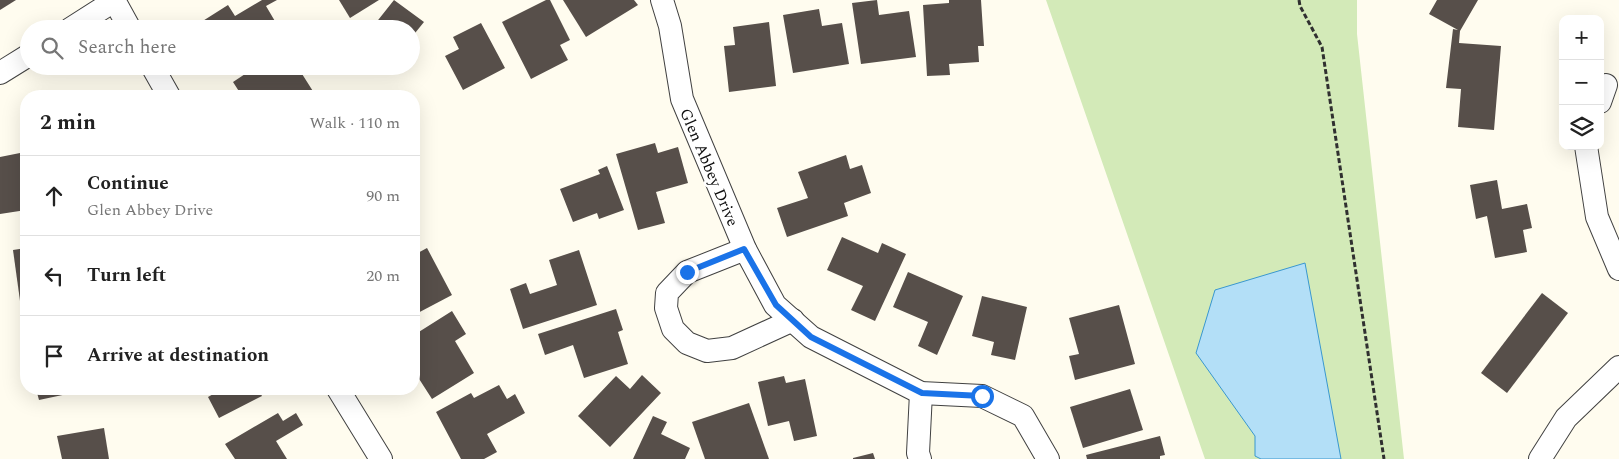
<!DOCTYPE html>
<meta charset="utf-8">
<style>
:root{--surface:#fff;--page:#f2f2f2;--text:#222;--muted:#767676;--line:#e0e0e0}
body{margin:0;font-family:Spectral,serif;background:var(--page);color:var(--text)}
.controls{position:absolute;right:15px;top:15px;display:grid;overflow:hidden;border-radius:10px;box-shadow:0 5px 20px #0002}
.controls button{width:45px;height:45px;display:grid;place-items:center;padding:0;border:0;border-bottom:1px solid var(--line);background:var(--surface);color:var(--text);font:25px sans-serif}
.stop{position:absolute;width:15px;height:15px;margin:-11px;border:4px solid #1a73e8;border-radius:50%;background:#fff}
.stop.end{background:#1a73e8;border-color:#fff;box-shadow:0 1px 5px #0008}
.list{margin:0;padding:0;list-style:none}
h2{display:flex;justify-content:space-between;align-items:center;height:65px;margin:0;padding:0 20px;font-size:21px}
h2 small{font-size:16px;font-weight:400;color:var(--muted)}
.list li{display:grid;grid-template-columns:32px 1fr auto;gap:15px;align-items:center;box-sizing:border-box;height:80px;padding:0 20px;border-top:1px solid var(--line)}
.list b{display:block;font-size:19px;white-space:nowrap}
.list p{margin:0;font-size:16px;white-space:nowrap;color:var(--muted)}
.list em{font-size:16px;font-style:normal;color:var(--muted)}
.icon{flex:none;width:28px;height:28px;fill:none;stroke:currentColor;stroke-width:2;stroke-linecap:round;stroke-linejoin:round}
.map{position:relative;flex:none;width:1619px;height:459px;overflow:hidden}
.search{position:absolute;background:var(--surface);box-shadow:0 5px 20px #0002;left:20px;top:20px;width:400px;height:55px;display:flex;align-items:center;gap:12px;box-sizing:border-box;padding:0 18px;border-radius:28px;color:var(--muted);font-size:19px}
.panel{position:absolute;background:var(--surface);box-shadow:0 5px 20px #0002;left:20px;top:90px;width:400px;height:305px;border-radius:20px}
.map>svg:first-child{display:block}
.green{fill:#d3eab8}
.water{fill:#b3dff7;stroke:#3997cf}
.building{fill:#574f4a}
.lines{fill:none;stroke-linecap:round;stroke-linejoin:round}
.street-casing{stroke:#414141;stroke-width:24}
.path{stroke:#303030;stroke-width:3;stroke-dasharray:5 2.5;stroke-linecap:butt}
.street{stroke:#fff;stroke-width:22}
.route{stroke:#1a73e8;stroke-width:6}
.labels{text-anchor:middle;stroke-width:5;stroke-linejoin:round;paint-order:stroke}
.street-label{font-size:16px;fill:#0e0e0e;stroke:#fff}
</style>
<div class="map">
<svg width="1619" height="459" viewBox="0 0 1619 459">
<rect width="100%" height="100%" fill="#fffcef"/>
<!-- green -->
<path class="green" d="M1046 0H1357V34L1404 459H1205Z"/>
<!-- water -->
<path class="water" d="M1305 263 1341 459H1261L1255 456V436L1196 353 1215 290Z"/>
<!-- building -->
<g class="building">
<path d="M0 0H16L0 10Z"/>
<path d="M262 0H277L266 6 279 28 277 29H201L198 24 228 5 235 16Z"/>
<path d="M339 0H379L350 18Z"/>
<path d="M394 0 424 22 411 38V29H371Z"/>
<path d="M546 0H550L570 40 560 45 568 60 531 79 502 22Z"/>
<path d="M563 0H634L638 5 586 37Z"/>
<path d="M877 0 879 15 909 11 916 57 861 64 852 3Z"/>
<path d="M949 0H981L984 46H978L979 62 949 64 950 75 927 76 923 5 949 3Z"/>
<path d="M1437 0H1478L1460 31 1459 43 1501 46 1494 130 1458 127 1461 89 1446 88 1453 29 1458 30 1429 14Z"/>
<path d="M819 9 822 26 842 23 849 64 793 73 783 15Z"/>
<path d="M769 22 776 86 729 92 724 46 735 45 733 27Z"/>
<path d="M481 23 505 68 463 90 445 56 459 49 453 37Z"/>
<path d="M257 66H297L316 96H265L263 94 259 96H242L233 82Z"/>
<path d="M655 143 658 153 678 147 688 183 656 192 665 223 638 230 616 154Z"/>
<path d="M20 153 24 176H26V210L0 214V157Z"/>
<path d="M846 155 850 169 862 165 871 193 844 203 848 216 787 237 777 208 808 198 798 172Z"/>
<path d="M607 166 624 210 599 219 597 213 573 222 560 189 600 174 598 170Z"/>
<path d="M1497 180 1502 209 1527 204 1532 228 1523 230 1527 252 1495 258 1487 216 1476 219 1470 185Z"/>
<path d="M842 237 878 253 882 243 906 254 875 321 851 310 863 286 827 270Z"/>
<path d="M26 248V308H21L13 250Z"/>
<path d="M427 248 452 295 414 315V255Z"/>
<path d="M579 250 597 305 523 329 510 289 526 283 530 294 557 285 549 260Z"/>
<path d="M908 272 963 296 937 355 918 346 928 322 893 307Z"/>
<path d="M1542 293 1568 313 1507 393 1481 373Z"/>
<path d="M982 296 1027 307 1015 360 991 355 994 342 972 336Z"/>
<path d="M1119 305 1135 364 1075 380 1069 356 1079 354 1069 318Z"/>
<path d="M616 309 623 330 618 332 628 364 584 378 573 345 545 355 538 334Z"/>
<path d="M452 311 466 334 455 341 474 373 432 399 414 371V335Z"/>
<path d="M642 375 661 393 610 447 578 416 616 376 630 389Z"/>
<path d="M784 376 786 383 805 379 817 436 794 441 789 421 768 426 758 382Z"/>
<path d="M499 385 507 399 515 394 525 413 487 434 497 452 484 459H461L436 412 471 393 474 398Z"/>
<path d="M36 389H86V390L39 400Z"/>
<path d="M213 389H258L262 396 219 418 208 397 215 393Z"/>
<path d="M1130 389 1143 430 1083 448 1070 407Z"/>
<path d="M749 403 769 459H705L692 422Z"/>
<path d="M278 413 283 421 296 413 303 425 276 441 287 459H235L225 444Z"/>
<path d="M653 416 667 422 661 434 690 448 685 459H633Z"/>
<path d="M104 428 109 459H62L57 436Z"/>
<path d="M1160 436 1165 455 1160 456V459H1087L1086 455Z"/>
<path d="M873 453 875 459H853V458Z"/>
</g>
<g class="lines">
<defs>
<g id="street">
<path d="M114 0 130 29"/>
<path d="M662 0 670 26 682 99 745 249 775 305 811 337 921 393 982 396 1023 416 1048 459"/>
<path d="M70 29 114 1"/>
<path d="M152 66 169 96"/>
<path d="M0 73 29 55"/>
<path d="M1600 102 1606 85"/>
<path d="M1586 146 1597 217 1619 269"/>
<path d="M745 249 687 272 667 293 666 308 673 329 687 343 707 351 732 348 793 320"/>
<path d="M338 389 381 459"/>
<path d="M920 459 918 453 921 393"/>
<path d="M1540 459 1566 418 1619 367"/>
</g>
</defs>
<!-- street casing -->
<use href="#street" class="street-casing"/>
<!-- path -->
<path class="path" d="M1299 0 1300 6 1322 47 1384 459"/>
<!-- street -->
<use href="#street" class="street"/>
</g>
<g class="lines">
<!-- route -->
<path class="route" d="M687 272 744 249 776 305 811 337 922 393 982 396"/>
</g>
<g class="labels">
<!-- street labels -->
<g class="street-label">
<text transform="translate(710 167) rotate(67)" y="6">Glen Abbey Drive</text>
</g>
</g>
</svg>
<div class="controls">
<button>+</button>
<button>−</button>
<button><svg class="icon" aria-label="layers" viewBox="0 0 24 24"><path d="M12 4l9 5-9 5-9-5zM3 14l9 5 9-5"/></svg></button>
</div>
<div class="stop" style="left:982px;top:396px"></div>
<div class="stop end" style="left:687px;top:272px"></div>
<div class="search"><svg class="icon" aria-label="search" viewBox="0 0 24 24"><circle cx="10" cy="10" r="6"/><path d="M15 15l6 6"/></svg>Search here</div>
<section class="panel">
<h2>2 min<small>Walk · 110 m</small></h2>
<ul class="list">
<li><svg class="icon" aria-label="ahead" viewBox="0 0 24 24"><path d="M12 20V5M6 11l6-6 6 6"/></svg><div><b>Continue</b><p>Glen Abbey Drive</p></div><em>90 m</em></li>
<li><svg class="icon" aria-label="left" viewBox="0 0 24 24"><path d="M17 20v-9H6M10 6l-5 5 5 5"/></svg><div><b>Turn left</b></div><em>20 m</em></li>
<li><svg class="icon" aria-label="arrive" viewBox="0 0 24 24"><path d="M6 21V4h12l-3 4 3 4H6"/></svg><div><b>Arrive at destination</b></div></li>
</ul>
</section>
</div>
